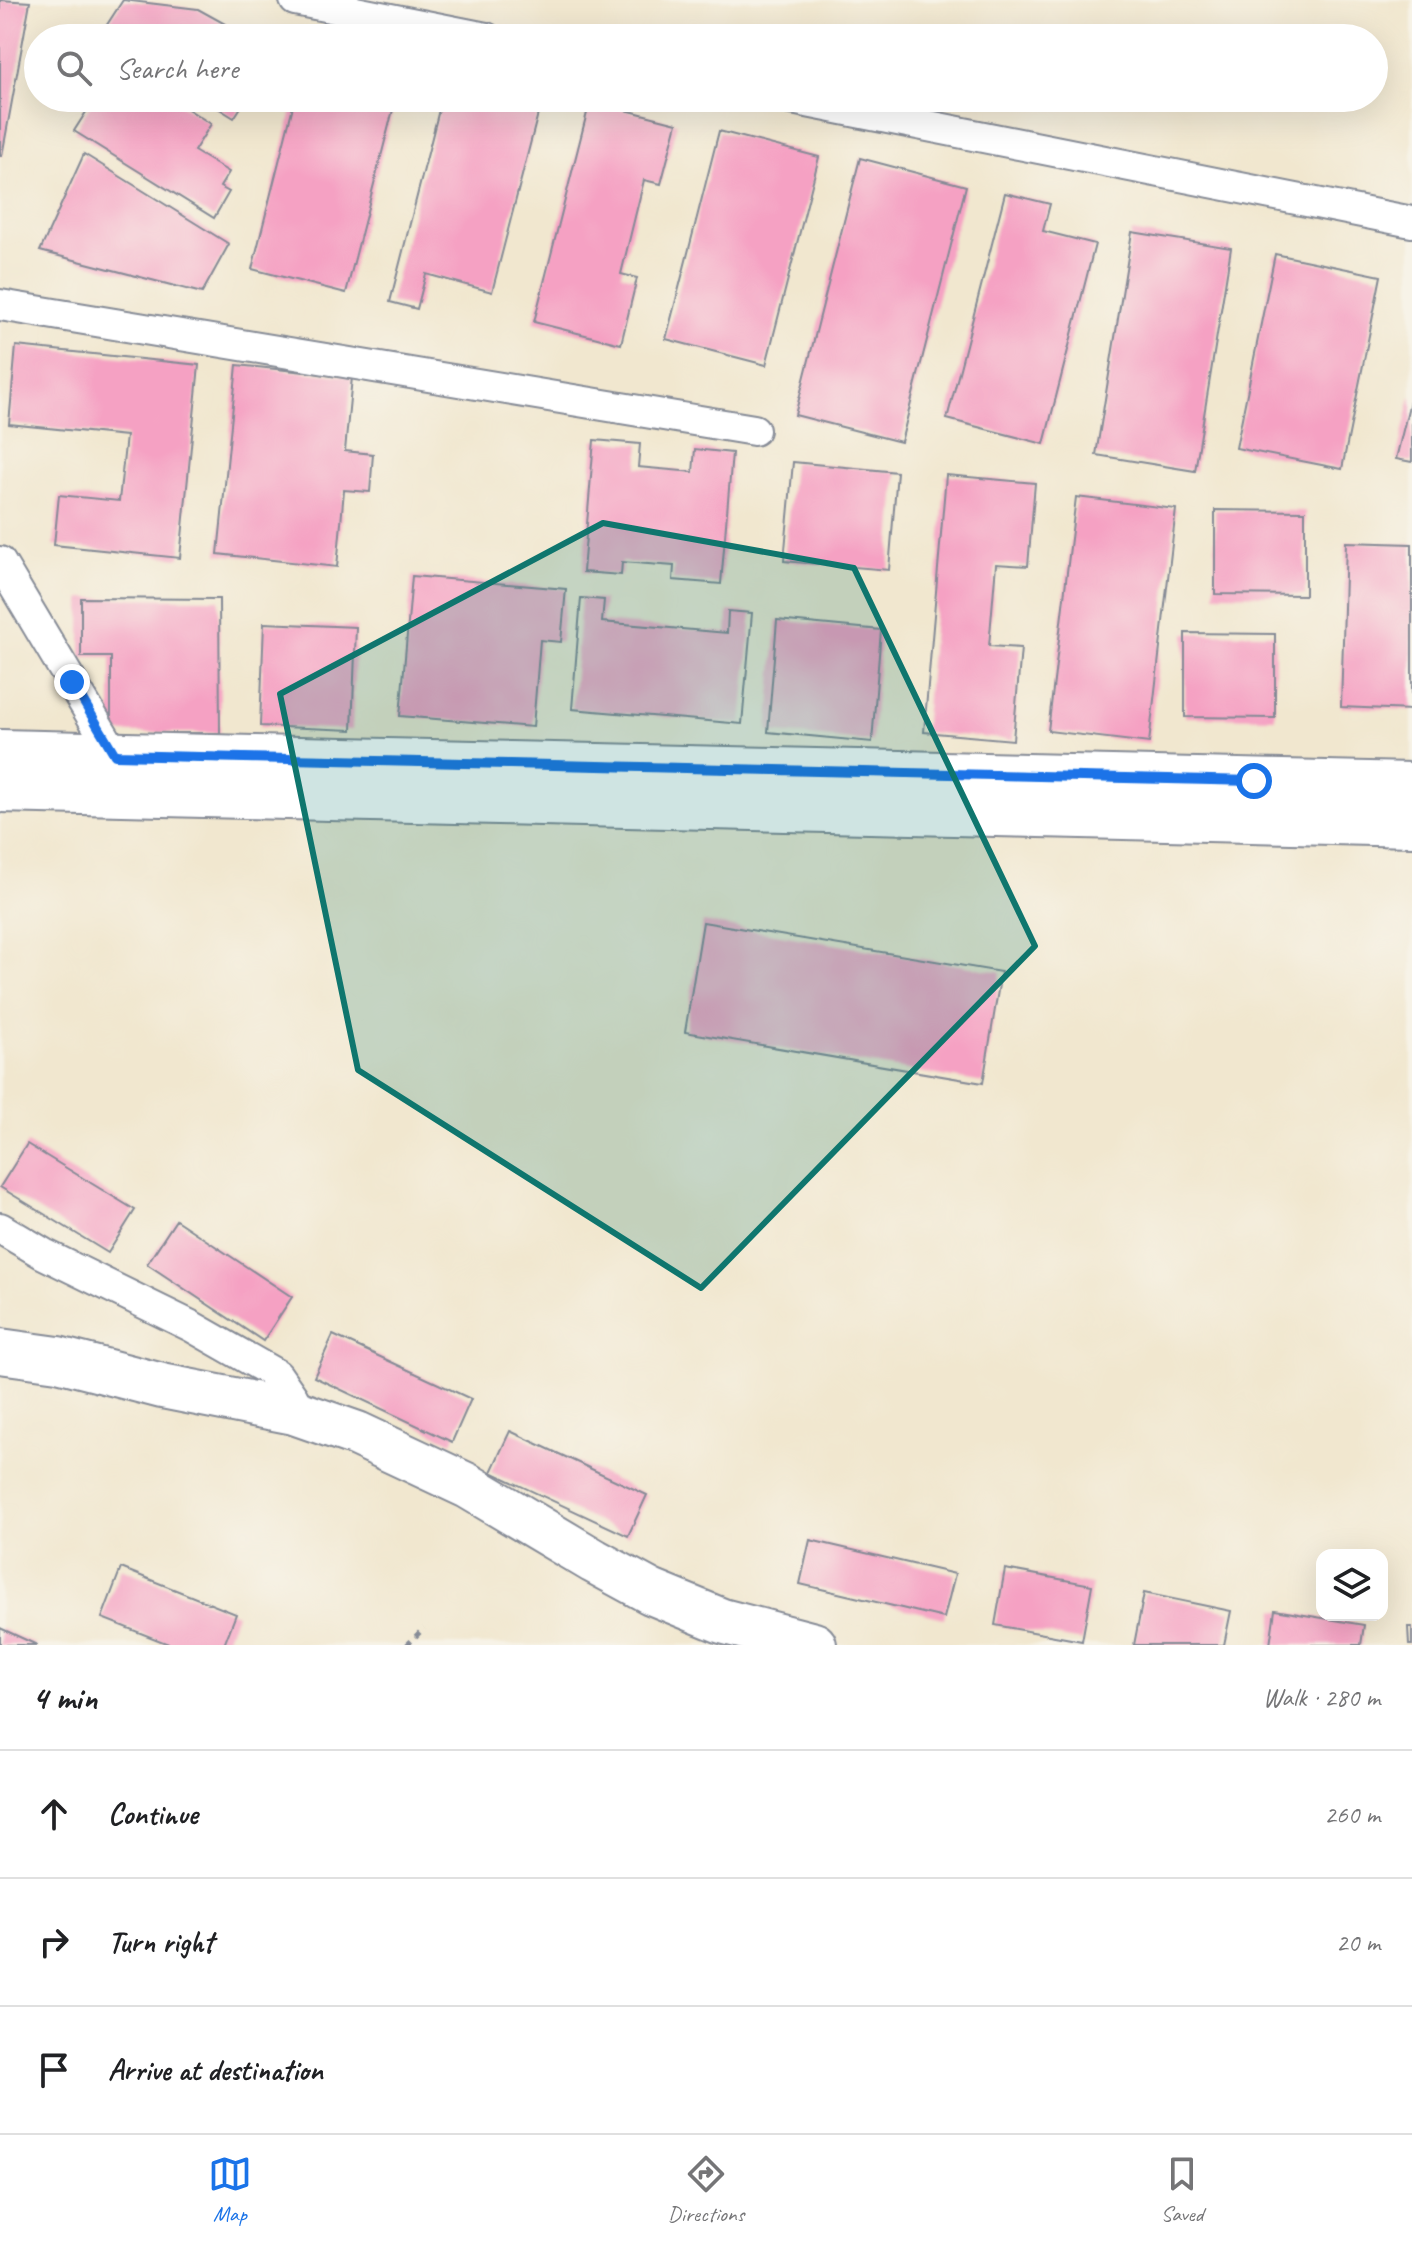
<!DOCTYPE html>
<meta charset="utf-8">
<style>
:root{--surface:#fff;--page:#f6f6f6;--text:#202124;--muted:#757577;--line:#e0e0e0;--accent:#1a73e8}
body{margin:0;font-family:Caveat,sans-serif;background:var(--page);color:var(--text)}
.controls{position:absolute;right:24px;bottom:24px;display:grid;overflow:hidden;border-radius:16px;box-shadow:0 8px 32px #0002}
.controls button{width:72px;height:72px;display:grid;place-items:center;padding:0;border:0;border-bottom:2px solid var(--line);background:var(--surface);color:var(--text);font:40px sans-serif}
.stop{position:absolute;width:24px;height:24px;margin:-18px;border:6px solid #1a73e8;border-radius:50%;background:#fff}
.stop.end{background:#1a73e8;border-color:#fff;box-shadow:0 2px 8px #0008}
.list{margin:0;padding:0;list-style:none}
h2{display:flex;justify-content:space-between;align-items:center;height:104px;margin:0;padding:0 32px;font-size:34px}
h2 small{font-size:26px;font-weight:400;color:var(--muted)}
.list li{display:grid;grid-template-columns:52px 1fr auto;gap:24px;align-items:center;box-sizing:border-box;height:128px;padding:0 32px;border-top:2px solid var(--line)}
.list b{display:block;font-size:30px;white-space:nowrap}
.list em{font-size:26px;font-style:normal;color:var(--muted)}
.icon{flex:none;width:44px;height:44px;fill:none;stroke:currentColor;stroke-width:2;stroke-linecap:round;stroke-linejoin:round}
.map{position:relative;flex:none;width:1412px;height:1645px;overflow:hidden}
.search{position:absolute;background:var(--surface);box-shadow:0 8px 32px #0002;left:24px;right:24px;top:24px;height:88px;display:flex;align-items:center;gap:20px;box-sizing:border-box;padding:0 28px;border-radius:44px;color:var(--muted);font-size:30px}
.sheet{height:488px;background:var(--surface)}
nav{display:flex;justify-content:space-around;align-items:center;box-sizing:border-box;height:112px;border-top:2px solid var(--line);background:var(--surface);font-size:22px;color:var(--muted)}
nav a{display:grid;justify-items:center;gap:4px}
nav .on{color:var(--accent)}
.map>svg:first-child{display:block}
.building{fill:#f5a1c3}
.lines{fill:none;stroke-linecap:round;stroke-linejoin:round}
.street-casing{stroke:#868b96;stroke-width:34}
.secondary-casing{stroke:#868b96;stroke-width:48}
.primary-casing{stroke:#868b96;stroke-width:48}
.path{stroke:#868b96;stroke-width:5;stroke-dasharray:6 6;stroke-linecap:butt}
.street{stroke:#fff;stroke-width:30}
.secondary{stroke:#fff;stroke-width:44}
.primary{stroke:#fff;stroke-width:44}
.route{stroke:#1a73e8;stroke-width:10}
.marked{fill:#0f766e;fill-opacity:0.2;stroke:#0f766e;stroke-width:6;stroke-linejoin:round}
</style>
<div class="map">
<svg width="1412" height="1645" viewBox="0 0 1412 1645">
<rect width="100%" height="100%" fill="#f7f3e8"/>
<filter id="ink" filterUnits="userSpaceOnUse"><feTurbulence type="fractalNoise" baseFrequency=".0125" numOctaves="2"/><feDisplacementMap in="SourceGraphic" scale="16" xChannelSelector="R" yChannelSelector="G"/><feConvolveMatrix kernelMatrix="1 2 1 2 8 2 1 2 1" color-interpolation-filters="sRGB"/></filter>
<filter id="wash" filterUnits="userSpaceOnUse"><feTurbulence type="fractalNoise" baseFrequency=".006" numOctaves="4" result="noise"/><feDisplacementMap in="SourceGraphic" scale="32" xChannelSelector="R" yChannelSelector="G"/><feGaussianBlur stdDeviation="1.8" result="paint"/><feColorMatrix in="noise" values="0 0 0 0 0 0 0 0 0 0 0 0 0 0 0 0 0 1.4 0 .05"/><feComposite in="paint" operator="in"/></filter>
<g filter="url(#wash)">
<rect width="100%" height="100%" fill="#f1e7cf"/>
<g id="blocks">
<!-- building -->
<g class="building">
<path d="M0 0 30 2 2 156H0Z"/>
<path d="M123 0 198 9 227 25 235 38H108L101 34Z"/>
<path d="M95 98H184L180 104 211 124 194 151 229 172 220 187 229 192 214 218 74 131Z"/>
<path d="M202 98H247L234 118Z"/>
<path d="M295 98H396L346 293 252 269Z"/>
<path d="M442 98H542L492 292 426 274 417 309 390 302Z"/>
<path d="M590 101 677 123 661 184 644 180 621 274 637 278 621 344 534 322Z"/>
<path d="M719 131 819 157 766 365 666 339Z"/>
<path d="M84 154 229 244 202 293 40 251Z"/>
<path d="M860 158 966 186 901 442 795 415Z"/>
<path d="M1005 193 1050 204 1043 231 1095 244 1044 444 947 419Z"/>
<path d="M1132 232 1231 248 1195 471 1096 455Z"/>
<path d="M1275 254 1381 276 1342 469 1236 448Z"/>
<path d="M16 346 199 365 180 558 54 545 59 495 119 501 126 436 9 424Z"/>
<path d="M237 365 352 377 345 451 373 454 370 492 344 490 337 567 218 554Z"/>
<path d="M1411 397H1412V462L1396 459Z"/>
<path d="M594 440 640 444 638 467 693 472 695 449 732 453 721 584 673 580 674 566 622 562 621 575 583 572Z"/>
<path d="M793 462 897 472 889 570 784 561Z"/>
<path d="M946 475 1035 483 1028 566 996 564 989 646 1021 648 1013 740 924 732Z"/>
<path d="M1076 497 1176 509 1149 743 1048 731Z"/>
<path d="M1215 510 1305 511V595L1215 594Z"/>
<path d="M1346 542 1412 544V710L1341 707Z"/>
<path d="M412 576 566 589 561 642 540 640 533 727 400 716Z"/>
<path d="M81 598 219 599 220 733H111V657H81Z"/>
<path d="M581 598 604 600 602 622 727 633 728 611 752 613 742 724 572 709Z"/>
<path d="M777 620 881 630 872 742 768 732Z"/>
<path d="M264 623 356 627 352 730 260 726Z"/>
<path d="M1185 633 1275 634V718L1185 717Z"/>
<path d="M703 922 1001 972 983 1083 685 1032Z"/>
<path d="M27 1144 135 1210 108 1253 0 1187Z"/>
<path d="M176 1220 292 1297 263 1341 147 1264Z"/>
<path d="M333 1335 471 1399 452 1442 314 1377Z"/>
<path d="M510 1431 647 1495 628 1536 491 1472Z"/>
<path d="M810 1540 955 1574 944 1618 800 1584Z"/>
<path d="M121 1568 236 1614 224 1645H171L102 1618Z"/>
<path d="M1005 1569 1092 1585 1082 1641 995 1625Z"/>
<path d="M1144 1593 1231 1611 1224 1645H1134Z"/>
<path d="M1275 1610 1364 1625 1361 1645H1270Z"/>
<path d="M1408 1627H1412V1645H1409Z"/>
<path d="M0 1628 37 1645H0Z"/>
</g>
</g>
</g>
<g filter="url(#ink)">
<use href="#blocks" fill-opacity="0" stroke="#868b96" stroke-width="2"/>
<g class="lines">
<defs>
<g id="street">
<path d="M295 0 486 38"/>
<path d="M787 98 1412 222"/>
<path d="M0 305 754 430"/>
<path d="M0 562 115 755 117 767"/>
<path d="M0 1228 44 1254 191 1326 277 1375 293 1398 294 1412"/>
</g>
<g id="secondary">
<path d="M0 752 1412 785"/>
<path d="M0 790 1412 824"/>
</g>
<path id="primary" d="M0 1351 58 1359 162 1386 294 1412 357 1434 468 1486 594 1561 651 1592 722 1621 814 1645"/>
</defs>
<!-- street casing -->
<use href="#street" class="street-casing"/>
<!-- secondary casing -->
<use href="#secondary" class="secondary-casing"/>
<!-- primary casing -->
<use href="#primary" class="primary-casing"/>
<!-- path -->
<path class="path" d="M407 1645 424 1628"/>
<!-- street -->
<use href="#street" class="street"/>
<!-- secondary -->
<use href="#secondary" class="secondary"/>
<!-- primary -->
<use href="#primary" class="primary"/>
</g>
</g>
<g class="lines" filter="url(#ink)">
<!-- route -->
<path class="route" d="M72 682 115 755 1254 781"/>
</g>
<!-- marked area -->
<path class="marked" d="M603 523 854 568 1035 946 701 1288 358 1070 280 694Z"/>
</svg>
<div class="controls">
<button><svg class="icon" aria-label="layers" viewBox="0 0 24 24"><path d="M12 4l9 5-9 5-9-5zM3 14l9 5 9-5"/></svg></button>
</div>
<div class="stop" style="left:1254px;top:781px"></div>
<div class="stop end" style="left:72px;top:682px"></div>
<div class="search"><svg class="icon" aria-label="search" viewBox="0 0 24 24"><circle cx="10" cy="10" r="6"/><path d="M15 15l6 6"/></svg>Search here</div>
</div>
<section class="sheet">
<h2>4 min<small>Walk · 280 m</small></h2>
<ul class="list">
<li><svg class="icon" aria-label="ahead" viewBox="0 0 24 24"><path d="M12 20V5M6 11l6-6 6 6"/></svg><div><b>Continue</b></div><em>260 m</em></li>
<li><svg class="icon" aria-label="right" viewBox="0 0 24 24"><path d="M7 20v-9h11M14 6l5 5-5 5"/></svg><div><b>Turn right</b></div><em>20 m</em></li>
<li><svg class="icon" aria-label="arrive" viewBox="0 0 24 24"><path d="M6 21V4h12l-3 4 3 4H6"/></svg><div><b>Arrive at destination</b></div></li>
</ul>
</section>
<nav>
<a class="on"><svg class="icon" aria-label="map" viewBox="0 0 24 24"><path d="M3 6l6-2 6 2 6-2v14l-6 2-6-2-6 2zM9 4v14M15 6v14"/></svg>Map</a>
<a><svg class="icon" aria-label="directions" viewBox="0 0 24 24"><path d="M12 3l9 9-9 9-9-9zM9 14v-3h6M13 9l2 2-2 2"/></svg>Directions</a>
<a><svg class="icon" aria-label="saved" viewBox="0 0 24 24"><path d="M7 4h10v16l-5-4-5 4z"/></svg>Saved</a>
</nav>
